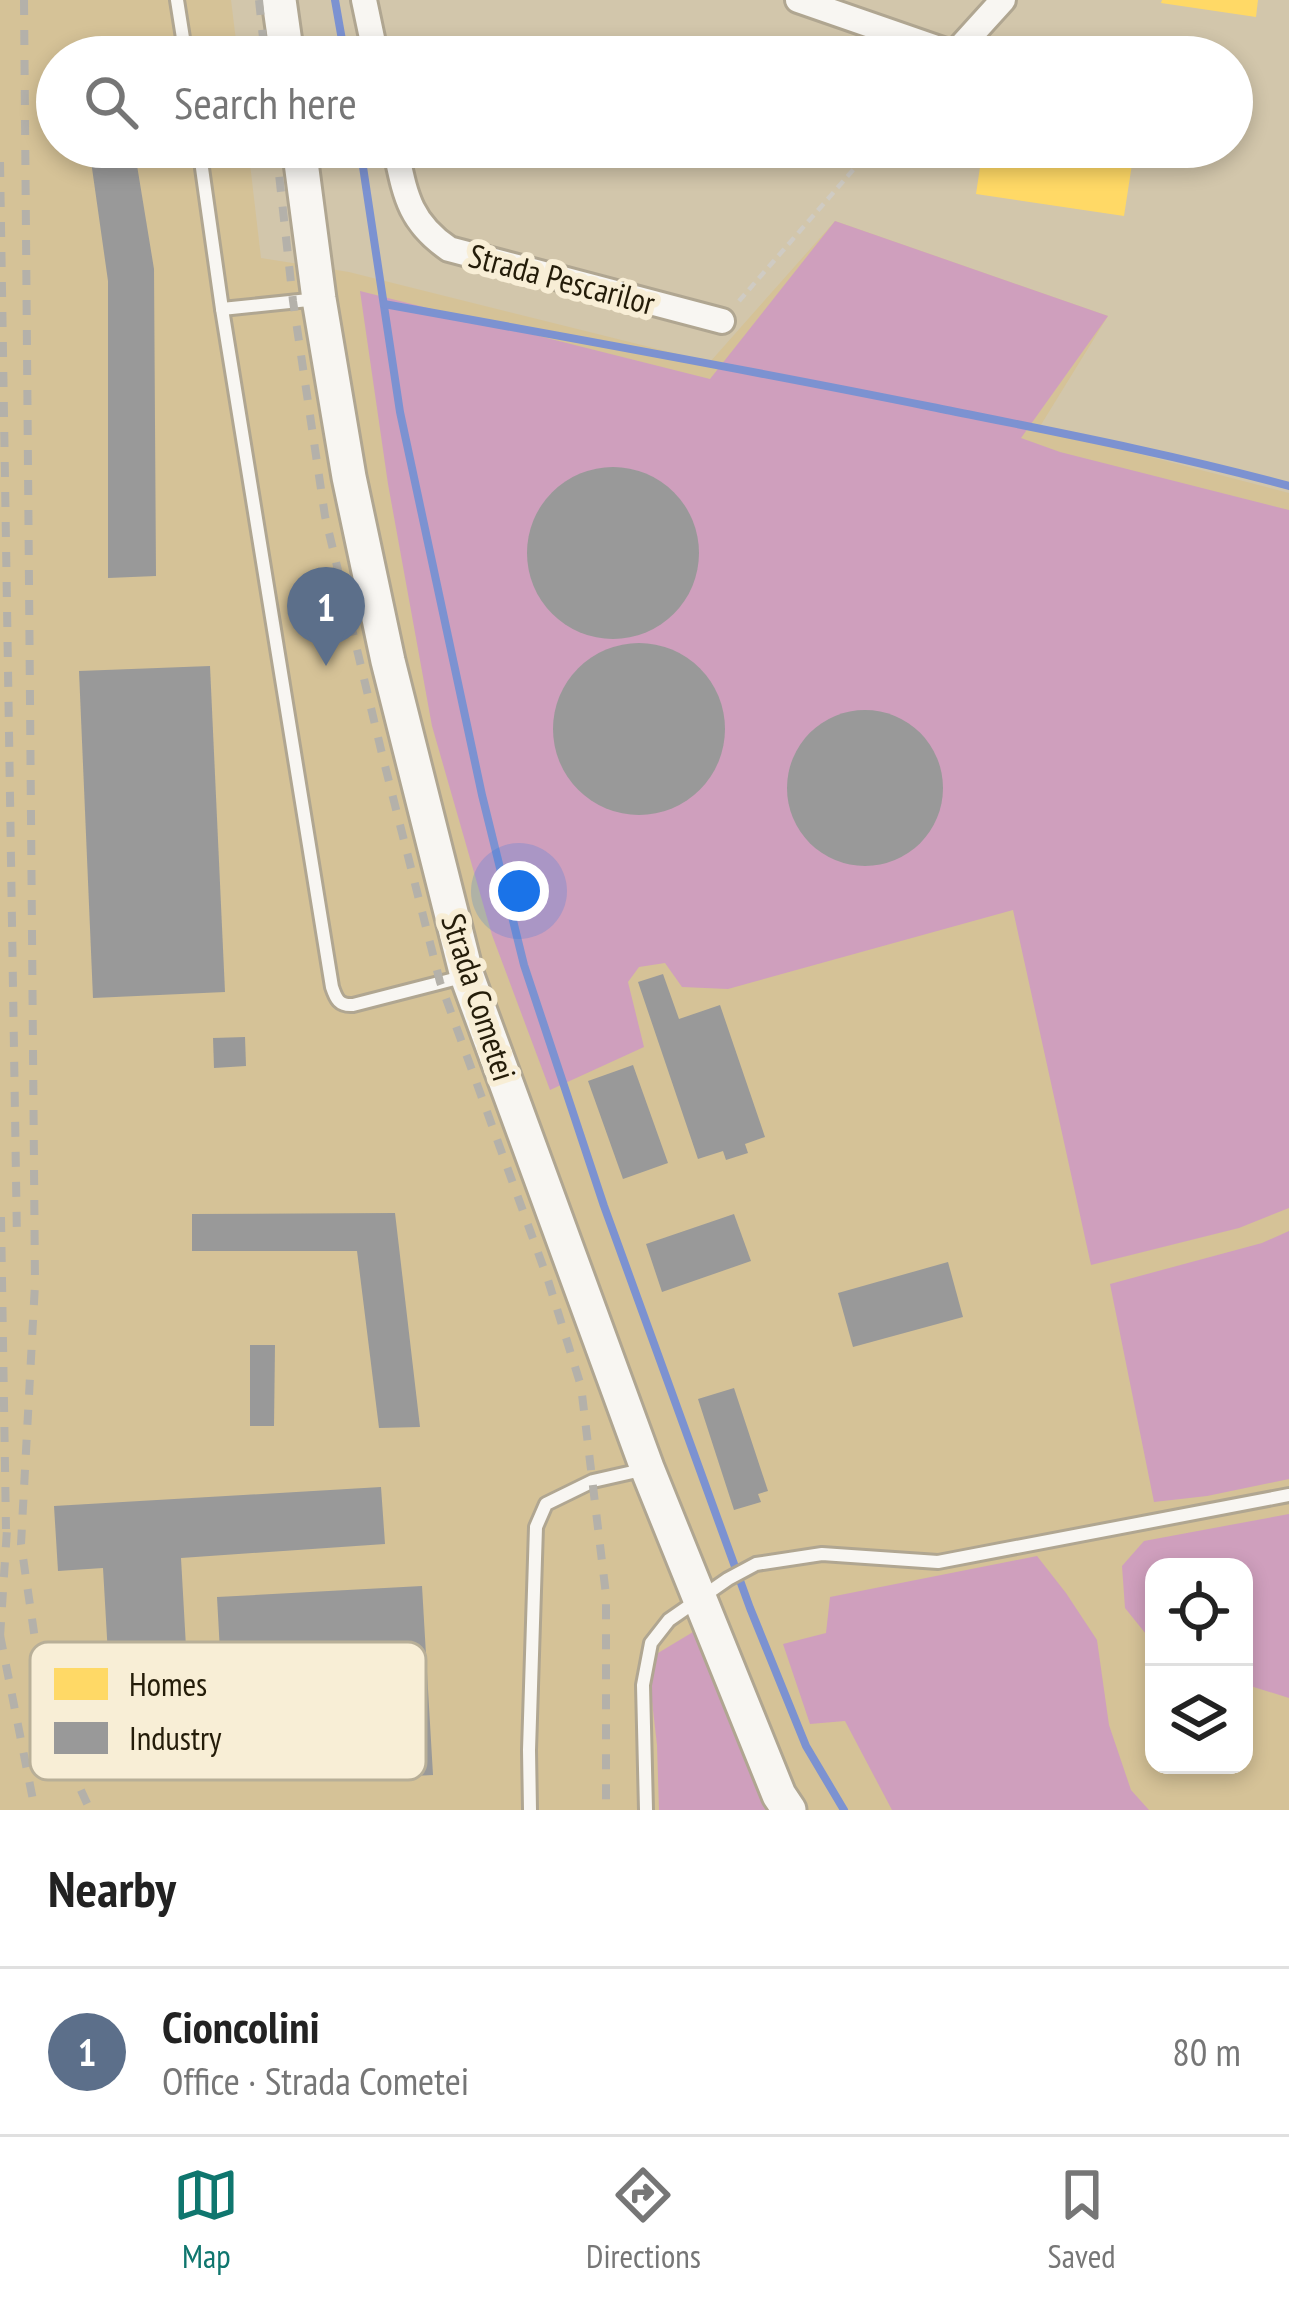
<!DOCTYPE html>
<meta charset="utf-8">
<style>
:root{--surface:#fff;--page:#f6f6f6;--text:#222;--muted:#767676;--line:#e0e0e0;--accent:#0f766e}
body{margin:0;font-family:"PT Sans Narrow",sans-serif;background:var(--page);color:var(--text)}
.controls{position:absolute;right:36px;bottom:36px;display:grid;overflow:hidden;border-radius:24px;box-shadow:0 6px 18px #0003}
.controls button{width:108px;height:108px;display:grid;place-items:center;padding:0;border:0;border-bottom:3px solid var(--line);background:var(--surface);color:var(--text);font:60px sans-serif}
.you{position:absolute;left:519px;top:891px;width:42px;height:42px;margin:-30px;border:9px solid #fff;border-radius:50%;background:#1a73e8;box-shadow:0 0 0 18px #1a73e833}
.badge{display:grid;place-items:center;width:78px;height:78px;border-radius:50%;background:var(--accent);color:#fff;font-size:39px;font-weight:700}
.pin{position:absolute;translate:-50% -99px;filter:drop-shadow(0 3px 6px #0008)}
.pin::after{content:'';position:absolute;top:63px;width:42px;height:36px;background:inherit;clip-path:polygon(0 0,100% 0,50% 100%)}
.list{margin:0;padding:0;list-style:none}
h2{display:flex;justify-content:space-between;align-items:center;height:156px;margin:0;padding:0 48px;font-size:51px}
h2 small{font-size:39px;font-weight:400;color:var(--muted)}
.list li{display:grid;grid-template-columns:78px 1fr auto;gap:36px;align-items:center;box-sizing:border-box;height:168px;padding:0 48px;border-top:3px solid var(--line)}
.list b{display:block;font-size:45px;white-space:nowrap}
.list p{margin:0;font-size:39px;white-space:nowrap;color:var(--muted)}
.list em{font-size:39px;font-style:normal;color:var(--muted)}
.icon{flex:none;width:66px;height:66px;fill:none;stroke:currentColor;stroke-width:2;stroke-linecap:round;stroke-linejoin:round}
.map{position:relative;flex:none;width:1289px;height:1810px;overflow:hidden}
.search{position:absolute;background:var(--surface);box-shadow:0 6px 18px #0003;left:36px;right:36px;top:36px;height:132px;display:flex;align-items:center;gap:30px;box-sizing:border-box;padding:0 42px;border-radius:66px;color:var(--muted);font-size:45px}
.sheet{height:324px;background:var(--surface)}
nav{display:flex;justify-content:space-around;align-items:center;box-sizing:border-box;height:168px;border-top:3px solid var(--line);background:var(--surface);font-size:33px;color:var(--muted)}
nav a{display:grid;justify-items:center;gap:6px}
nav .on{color:var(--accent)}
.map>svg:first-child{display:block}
.built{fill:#d5c297;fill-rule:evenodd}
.green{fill:#cf9fbd}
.homes{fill:#ffd966}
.industry{fill:#999}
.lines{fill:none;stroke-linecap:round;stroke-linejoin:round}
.stream{stroke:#7c92d1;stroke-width:8}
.lane-casing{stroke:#b0a691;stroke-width:18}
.street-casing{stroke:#b0a691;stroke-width:30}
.secondary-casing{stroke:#b0a691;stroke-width:39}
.path{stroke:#cfcbc3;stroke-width:4.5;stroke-dasharray:9 6;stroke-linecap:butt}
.lane{stroke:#f8f6f2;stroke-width:12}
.street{stroke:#f8f6f2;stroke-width:24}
.secondary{stroke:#f8f6f2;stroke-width:33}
.rail{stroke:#b4b1aa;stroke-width:8;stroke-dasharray:15 15;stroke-linecap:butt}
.labels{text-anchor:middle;stroke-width:12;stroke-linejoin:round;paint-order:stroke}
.street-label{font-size:33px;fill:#241c09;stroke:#f8eed6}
.key{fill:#f8eed6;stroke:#b8af98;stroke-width:3}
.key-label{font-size:33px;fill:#241c09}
</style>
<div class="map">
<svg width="1289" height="1810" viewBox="0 0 1289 1810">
<rect width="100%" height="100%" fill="#d2c6ab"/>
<!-- built -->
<path class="built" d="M0 0H231L238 57H57V147H248L261 258 349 272 710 362 835 221 1108 316 1039 428 1289 493V1810H0ZM1154 1567H1244V1765H1154Z"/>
<!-- green -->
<g class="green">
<path d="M835 221 1108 316 1021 438 1060 452 1289 510V1208L1239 1228 1091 1265 1013 910 728 989 682 987 665 963 639 967 628 982 644 1047 550 1090 492 935 432 726 388 484 360 291 710 379Z"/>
<path d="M1289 1231V1479L1207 1496 1154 1502 1110 1284 1262 1243Z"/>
<path d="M1289 1514V1698L1244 1684V1567H1154V1644L1125 1608 1122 1566 1144 1541Z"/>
<path d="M1037 1556 1066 1593 1097 1640 1109 1725 1131 1790 1149 1810H892L845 1721 810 1724 783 1644 826 1633 830 1597Z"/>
<path d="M693 1632 733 1728 773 1810H659L657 1745 650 1684 658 1653Z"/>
</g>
<!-- homes -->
<g class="homes">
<path d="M1162 0H1258L1256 17 1161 3Z"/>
<path d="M1038 44 1105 54V57H1036Z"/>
<path d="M983 147H1017L1132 164 1124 216 976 194Z"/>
</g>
<!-- industry -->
<g class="industry">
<path d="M89 147H134L154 269 156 576 108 578V281Z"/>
<circle cx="613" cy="553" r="86"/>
<circle cx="639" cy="729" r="86"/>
<path d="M210 666 225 992 93 998 79 671Z"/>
<circle cx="865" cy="788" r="78"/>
<path d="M663 974 679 1019 720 1005 765 1137 745 1144 748 1153 726 1160 723 1151 698 1159 638 982Z"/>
<path d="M245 1037 246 1066 214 1068 213 1038Z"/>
<path d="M633 1065 668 1163 623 1179 588 1081Z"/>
<path d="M395 1213 420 1427 379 1428 357 1251H192V1214Z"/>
<path d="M734 1214 751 1261 662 1292 646 1244Z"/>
<path d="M948 1262 963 1317 853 1347 838 1293Z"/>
<path d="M250 1345H275L274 1426H250Z"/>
<path d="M734 1388 768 1491 758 1494 761 1502 734 1510 698 1399Z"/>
<path d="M381 1487 385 1544 181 1558 193 1772 115 1777 103 1568 58 1571 54 1506Z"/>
<path d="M422 1586 433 1775 375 1778 373 1752 226 1761 217 1597Z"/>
</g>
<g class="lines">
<!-- stream -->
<g class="stream">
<path d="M335 0 345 57"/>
<path d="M360 147 400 412 482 795 524 965 604 1206 750 1608 806 1746 844 1810"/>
<path d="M384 304C567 337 750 370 932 407 1051 431 1172 454 1289 486"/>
</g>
<defs>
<g id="lane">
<path d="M177 0 186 57"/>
<path d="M199 147 222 309 318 299"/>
<path d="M222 309 332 987C336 999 339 1006 353 1005L466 976"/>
<path d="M530 1810 529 1750 536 1527 546 1504 593 1481 646 1469"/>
<path d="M646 1810 643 1685 651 1643 669 1620 728 1579 756 1564 822 1554 938 1562 1289 1495"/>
</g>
<g id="street">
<path d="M364 0 376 57"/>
<path d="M798 0 954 54 1003 0"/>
<path d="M395 147C405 193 408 221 449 249L722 321"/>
</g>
<g id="secondary">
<path d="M279 0 287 57"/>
<path d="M299 147 319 299 349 477 388 661 467 976 647 1468 779 1795 789 1810"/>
</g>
</defs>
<!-- lane casing -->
<use href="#lane" class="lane-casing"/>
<!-- street casing -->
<use href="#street" class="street-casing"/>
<!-- secondary casing -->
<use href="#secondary" class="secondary-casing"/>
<!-- path -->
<path class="path" d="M739 301 873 147"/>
<!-- lane -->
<use href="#lane" class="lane"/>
<!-- street -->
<use href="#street" class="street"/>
<!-- secondary -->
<use href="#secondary" class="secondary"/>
<!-- rail -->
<g class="rail">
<path d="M24 0 35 1284 21 1544 46 1714 90 1810"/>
<path d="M259 0 265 57"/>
<path d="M276 147 293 301 325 516 383 758 440 982 548 1280 581 1386 606 1595V1810"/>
<path d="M0 162 17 1241"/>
<path d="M1 1217 6 1529"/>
<path d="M0 1635 35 1810"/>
<path d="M0 1637 7 1529"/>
</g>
</g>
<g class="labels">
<!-- street labels -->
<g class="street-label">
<text transform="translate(562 279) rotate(15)" y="12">Strada Pescarilor</text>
<text transform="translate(479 997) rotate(72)" y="12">Strada Cometei</text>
</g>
</g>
<!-- legend -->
<rect x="30" y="1642" width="396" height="138" rx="18" class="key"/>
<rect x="54" y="1668" width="54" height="32" fill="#ffd966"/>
<rect x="54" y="1722" width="54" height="32" fill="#999"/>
<g class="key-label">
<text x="129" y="1696">Homes</text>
<text x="129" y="1750">Industry</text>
</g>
</svg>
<div class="controls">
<button><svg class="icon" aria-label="locate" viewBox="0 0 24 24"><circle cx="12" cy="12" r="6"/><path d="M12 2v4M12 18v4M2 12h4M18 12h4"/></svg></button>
<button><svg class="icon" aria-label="layers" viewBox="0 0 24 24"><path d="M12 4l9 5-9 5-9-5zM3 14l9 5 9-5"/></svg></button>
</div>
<div class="you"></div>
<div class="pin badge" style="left:326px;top:666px;background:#5c6f8a">1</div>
<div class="search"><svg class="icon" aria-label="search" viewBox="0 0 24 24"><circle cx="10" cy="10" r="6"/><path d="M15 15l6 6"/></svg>Search here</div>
</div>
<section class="sheet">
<h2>Nearby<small></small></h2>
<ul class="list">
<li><span class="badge" style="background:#5c6f8a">1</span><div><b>Cioncolini</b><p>Office · Strada Cometei</p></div><em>80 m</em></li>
</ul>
</section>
<nav>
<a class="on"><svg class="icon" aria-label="map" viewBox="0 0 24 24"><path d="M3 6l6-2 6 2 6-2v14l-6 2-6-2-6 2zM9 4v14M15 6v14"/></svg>Map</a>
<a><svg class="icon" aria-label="directions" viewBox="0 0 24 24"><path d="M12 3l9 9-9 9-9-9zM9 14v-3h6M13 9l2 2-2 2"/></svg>Directions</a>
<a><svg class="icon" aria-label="saved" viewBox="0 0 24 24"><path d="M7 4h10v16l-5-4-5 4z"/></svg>Saved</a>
</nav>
